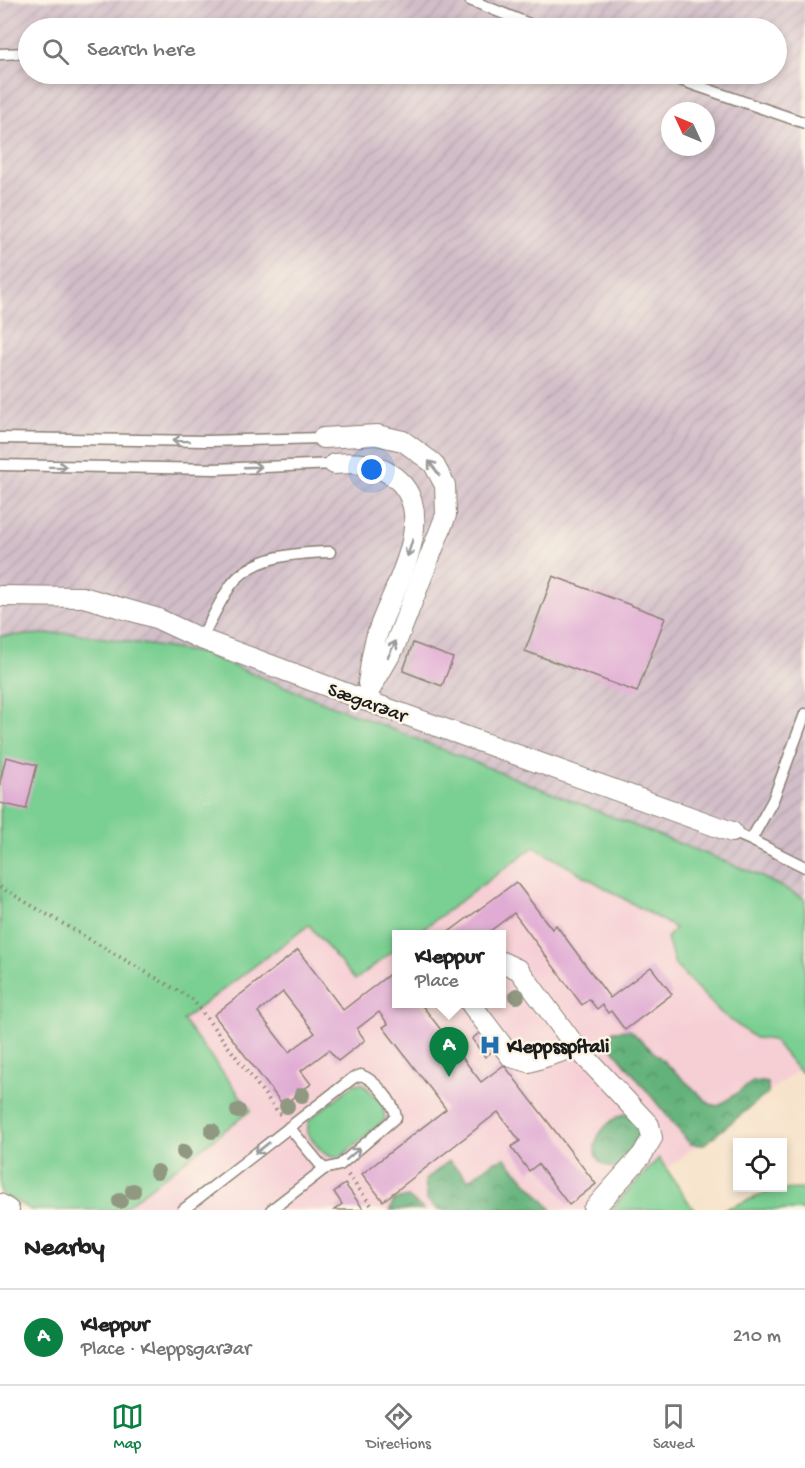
<!DOCTYPE html>
<meta charset="utf-8">
<style>
:root{--surface:#fff;--page:#f6f6f6;--text:#222;--muted:#767676;--line:#e0e0e0;--accent:#0b8043}
body{margin:0;font-family:"Gochi Hand",sans-serif;background:var(--page);color:var(--text)}
.controls{position:absolute;right:18px;bottom:18px;display:grid;overflow:hidden;border-radius:0px;box-shadow:0 3px 9px #0003}
.controls button{width:54px;height:54px;display:grid;place-items:center;padding:0;border:0;border-bottom:2px solid var(--line);background:var(--surface);color:var(--text);font:30px sans-serif}
.compass{position:absolute;left:661px;top:102px;width:54px;height:54px;border-radius:50%;background:var(--surface);box-shadow:0 3px 9px #0003;rotate:314deg}
.you{position:absolute;left:372px;top:470px;width:21px;height:21px;margin:-15px;border:4px solid #fff;border-radius:50%;background:#1a73e8;box-shadow:0 0 0 9px #1a73e833}
.badge{display:grid;place-items:center;width:39px;height:39px;border-radius:50%;background:var(--accent);color:#fff;font-size:20px;font-weight:700}
.pin{position:absolute;translate:-50% -50px;filter:drop-shadow(0 2px 3px #0008)}
.pin::after{content:'';position:absolute;top:32px;width:21px;height:18px;background:inherit;clip-path:polygon(0 0,100% 0,50% 100%)}
.popup{position:absolute;left:392px;top:930px;width:114px;height:78px;box-sizing:border-box;display:grid;place-content:center;border-radius:0px;background:var(--surface);filter:drop-shadow(0 2px 4px #0005);font-size:20px;white-space:nowrap;color:var(--muted)}
.popup b{font-size:22px;color:var(--text)}
.popup::after{content:'';position:absolute;left:50%;top:100%;margin-left:-12px;border:12px solid transparent;border-top-color:var(--surface)}
.list{margin:0;padding:0;list-style:none}
h2{display:flex;justify-content:space-between;align-items:center;height:78px;margin:0;padding:0 24px;font-size:26px}
h2 small{font-size:20px;font-weight:400;color:var(--muted)}
.list li{display:grid;grid-template-columns:39px 1fr auto;gap:18px;align-items:center;box-sizing:border-box;height:96px;padding:0 24px;border-top:2px solid var(--line)}
.list b{display:block;font-size:22px;white-space:nowrap}
.list p{margin:0;font-size:20px;white-space:nowrap;color:var(--muted)}
.list em{font-size:20px;font-style:normal;color:var(--muted)}
.icon{flex:none;width:33px;height:33px;fill:none;stroke:currentColor;stroke-width:2;stroke-linecap:round;stroke-linejoin:round}
.map{position:relative;flex:none;width:805px;height:1210px;overflow:hidden}
.search{position:absolute;background:var(--surface);box-shadow:0 3px 9px #0003;left:18px;right:18px;top:18px;height:66px;display:flex;align-items:center;gap:15px;box-sizing:border-box;padding:0 21px;border-radius:33px;color:var(--muted);font-size:22px}
.sheet{height:174px;background:var(--surface)}
nav{display:flex;justify-content:space-around;align-items:center;box-sizing:border-box;height:84px;border-top:2px solid var(--line);background:var(--surface);font-size:16px;color:var(--muted)}
nav a{display:grid;justify-items:center;gap:3px}
nav .on{color:var(--accent)}
.map>svg:first-child{display:block}
.built{fill:#f6cfd5}
.industrial{fill:url(#industrial-furrows);fill-rule:evenodd}
.green{fill:#7acf92;stroke:#4b7657;stroke-width:1.5}
.forest{fill:url(#forest-crowns);stroke:#40674c;stroke-width:1.5}
.building{fill:#e0acd4;fill-rule:evenodd}
.lines{fill:none;stroke-linecap:round;stroke-linejoin:round}
.lane-casing{stroke:#8a8074;stroke-width:13}
.street-casing{stroke:#8a8074;stroke-width:22}
.path{stroke:#8a8074;stroke-width:4;stroke-dasharray:1.5 4.5;stroke-linecap:butt}
.lane{stroke:#fff;stroke-width:10}
.street{stroke:#fff;stroke-width:20}
.tree{fill:#919881}
.oneway{stroke:#999}
.labels{text-anchor:middle;stroke-width:5;stroke-linejoin:round;paint-order:stroke}
.street-label{font-size:20px;fill:#1c1c1c;stroke:#fcf5e5}
.poi-label{font-size:20px;font-weight:bold;fill:#1c1c1c;stroke:#fcf5e5;text-anchor:start}
</style>
<div class="map">
<svg width="805" height="1210" viewBox="0 0 805 1210">
<defs>
<pattern id="industrial-furrows" width="10" height="10" patternUnits="userSpaceOnUse" patternTransform="scale(1.5)"><rect width="10" height="10" fill="#d1bdc8"/><path d="M-1 1l2-2M0 10L10 0M9 11l2-2" fill="none" stroke="#b3a2ab"/></pattern>
<pattern id="forest-crowns" width="20" height="18" patternUnits="userSpaceOnUse" patternTransform="scale(1.5)"><rect width="20" height="18" fill="#63b27c"/><path d="M2 6a3 3 0 1 1 6 0M12 15a3 3 0 1 1 6 0" fill="none" stroke="#519065"/></pattern>
</defs>
<rect width="100%" height="100%" fill="#fcf5e5"/>
<filter id="ink" filterUnits="userSpaceOnUse"><feTurbulence type="fractalNoise" baseFrequency=".0167" numOctaves="2"/><feDisplacementMap in="SourceGraphic" scale="12" xChannelSelector="R" yChannelSelector="G"/><feConvolveMatrix kernelMatrix="1 2 1 2 8 2 1 2 1" color-interpolation-filters="sRGB"/></filter>
<filter id="wash" filterUnits="userSpaceOnUse"><feTurbulence type="fractalNoise" baseFrequency=".008" numOctaves="4" result="noise"/><feDisplacementMap in="SourceGraphic" scale="24" xChannelSelector="R" yChannelSelector="G"/><feGaussianBlur stdDeviation="1.35" result="paint"/><feColorMatrix in="noise" values="0 0 0 0 0 0 0 0 0 0 0 0 0 0 0 0 0 1.4 0 .05"/><feComposite in="paint" operator="in"/></filter>
<g filter="url(#wash)">
<rect width="100%" height="100%" fill="#f7e3cb"/>
<!-- built -->
<path class="built" d="M534 847 685 934 798 1070 684 1155 618 1210H121L251 1110 183 1020 310 925 355 979 396 949V1004H502V934H416Z"/>
<!-- industrial -->
<path class="industrial" d="M0 0H805V899L756 874 200 653 72 633 0 636ZM28 28H776V74H28ZM670 111H706V147H670Z"/>
<!-- green -->
<g class="green">
<path d="M72 633 200 653 756 874 805 899V1074L798 1070 773 1040 755 1038 721 1013 675 965 667 938 675 928 534 847 416 934H396V949L355 980 309 925 183 1020 251 1110 121 1210H31L0 1193V636Z"/>
<path d="M362 1083 383 1104 385 1120 342 1156C325 1162 317 1145 307 1133L309 1120 354 1084Z"/>
<path d="M659 1158 694 1210H610Z"/>
<path d="M805 1189V1210H723L774 1190Z"/>
</g>
<!-- forest -->
<g class="forest">
<path d="M630 1030 710 1104 718 1106 754 1081 768 1083V1093L703 1145 690 1144 608 1043 613 1031Z"/>
<path d="M629 1113 640 1126 639 1143 618 1169C575 1163 600 1118 629 1113Z"/>
<path d="M505 1158 552 1210H439L427 1200 425 1180 449 1161 469 1180 493 1162Z"/>
<path d="M408 1197 424 1210H390L394 1200Z"/>
</g>
<g id="blocks">
<!-- building -->
<g class="building">
<path d="M553 576 665 618 637 692 525 651Z"/>
<path d="M413 643 453 658 442 686 403 671Z"/>
<path d="M6 757 37 765 26 809 0 803V781Z"/>
<path d="M516 882 552 929 556 925 610 998 651 967 672 994 625 1030 611 1011 608 1013 602 1005 597 1009 589 999 582 1005 514 913 486 934H446Z"/>
<path d="M298 950 343 1010 395 970 396 1004H421L481 1082 504 1065 596 1184 569 1205 538 1164 529 1171 511 1147 520 1141 498 1112 383 1201 362 1174 446 1109 383 1027 388 1024 379 1012 357 1029 365 1040 338 1061 329 1050 301 1071 311 1084 283 1105 214 1015ZM283 992 315 1033 289 1052 258 1012Z"/>
<path d="M483 1030 497 1048 485 1057 472 1039Z"/>
<path d="M345 1184 364 1210H334L342 1204 334 1192Z"/>
</g>
</g>
</g>
<g filter="url(#ink)">
<use href="#blocks" fill-opacity="0" stroke="#8a8074" stroke-width="1.5"/>
<g class="lines">
<defs>
<g id="lane">
<path d="M470 0 539 28"/>
<path d="M0 54 28 53"/>
<path d="M663 74 805 123"/>
<path d="M0 438 207 441 323 438"/>
<path d="M0 465 215 469 334 464"/>
<path d="M201 639C211 621 219 602 231 585 253 555 297 553 330 552"/>
<path d="M732 832 751 840 773 800 805 714"/>
<path d="M751 840 805 867"/>
<path d="M289 1127 324 1169"/>
<path d="M183 1210 353 1078 361 1075C375 1080 394 1102 396 1117L340 1165 324 1169 271 1210"/>
</g>
<g id="street">
<path d="M323 438 377 435 403 441 433 463 445 485 446 515 394 648 364 700"/>
<path d="M334 464C360 462 381 463 401 483 436 521 393 589 379 629 372 646 371 665 368 683"/>
<path d="M0 596 83 597 156 618 201 639 364 700 732 832"/>
<path d="M471 1004 511 1057 529 1062 576 1047 519 970 502 962"/>
<path d="M576 1047 649 1125 652 1138 642 1155 593 1210"/>
<path d="M0 1204 9 1210"/>
</g>
</defs>
<!-- lane casing -->
<use href="#lane" class="lane-casing"/>
<!-- street casing -->
<use href="#street" class="street-casing"/>
<!-- path -->
<g class="path">
<path d="M0 887 192 999 282 1117"/>
<path d="M348 1175 375 1210"/>
</g>
<!-- lane -->
<use href="#lane" class="lane"/>
<!-- street -->
<use href="#street" class="street"/>
</g>
<!-- trees -->
<g class="tree">
<circle cx="517" cy="996" r="8"/>
<circle cx="302" cy="1095" r="8"/>
<circle cx="287" cy="1106" r="8"/>
<circle cx="238" cy="1111" r="8"/>
<circle cx="212" cy="1131" r="8"/>
<circle cx="184" cy="1152" r="8"/>
<circle cx="157" cy="1172" r="8"/>
<circle cx="133" cy="1191" r="8"/>
<circle cx="120" cy="1201" r="8"/>
</g>
<!-- one-way arrows -->
<defs><path id="oneway-shaft" d="M-6 0H5M1.5-3L5.5 0L1.5 3" fill="none" stroke-width="1.6" stroke-linecap="round" stroke-linejoin="round" transform="scale(1.5)"/></defs>
<g class="oneway">
<use href="#oneway-shaft" transform="translate(181 441) rotate(-179)"/>
<use href="#oneway-shaft" transform="translate(58 467) rotate(1)"/>
<use href="#oneway-shaft" transform="translate(253 467) rotate(-2)"/>
<use href="#oneway-shaft" transform="translate(434 468) rotate(-127)"/>
<use href="#oneway-shaft" transform="translate(410 548) rotate(107)"/>
<use href="#oneway-shaft" transform="translate(392 649) rotate(-64)"/>
<use href="#oneway-shaft" transform="translate(262 1148) rotate(142)"/>
<use href="#oneway-shaft" transform="translate(353 1154) rotate(-41)"/>
</g>
</g>
<!-- icons -->
<defs>
<symbol id="hospital-bare" viewBox="-9 -9 18 18"><path d="M-5-5h3v3.5h4V-5h3V5h-3V1.5h-4V5h-3Z" fill="#1f6fb2" stroke="#fcf5e5" stroke-width="2.5" paint-order="stroke"/></symbol>
</defs>
<g fill-rule="evenodd">
<use href="#hospital-bare" x="475" y="1030" width="30" height="30"/>
</g>
<g class="labels">
<!-- street labels -->
<g class="street-label">
<text transform="translate(368 701) rotate(20)" y="7">Sægarðar</text>
</g>
<!-- poi labels -->
<g class="poi-label">
<text x="507" y="1052">Kleppsspítali</text>
</g>
</g>
</svg>
<div class="controls">
<button><svg class="icon" aria-label="locate" viewBox="0 0 24 24"><circle cx="12" cy="12" r="6"/><path d="M12 2v4M12 18v4M2 12h4M18 12h4"/></svg></button>
</div>
<svg class="compass" viewBox="-18 -18 36 36"><path d="M0-13l5 13h-10z" fill="#e53935"/><path d="M0 13l5-13h-10z" fill="#767676"/></svg>
<div class="you"></div>
<div class="pin badge" style="left:449px;top:1077px">A</div>
<div class="popup"><b>Kleppur</b>Place</div>
<div class="search"><svg class="icon" aria-label="search" viewBox="0 0 24 24"><circle cx="10" cy="10" r="6"/><path d="M15 15l6 6"/></svg>Search here</div>
</div>
<section class="sheet">
<h2>Nearby<small></small></h2>
<ul class="list">
<li><span class="badge">A</span><div><b>Kleppur</b><p>Place · Kleppsgarðar</p></div><em>210 m</em></li>
</ul>
</section>
<nav>
<a class="on"><svg class="icon" aria-label="map" viewBox="0 0 24 24"><path d="M3 6l6-2 6 2 6-2v14l-6 2-6-2-6 2zM9 4v14M15 6v14"/></svg>Map</a>
<a><svg class="icon" aria-label="directions" viewBox="0 0 24 24"><path d="M12 3l9 9-9 9-9-9zM9 14v-3h6M13 9l2 2-2 2"/></svg>Directions</a>
<a><svg class="icon" aria-label="saved" viewBox="0 0 24 24"><path d="M7 4h10v16l-5-4-5 4z"/></svg>Saved</a>
</nav>
